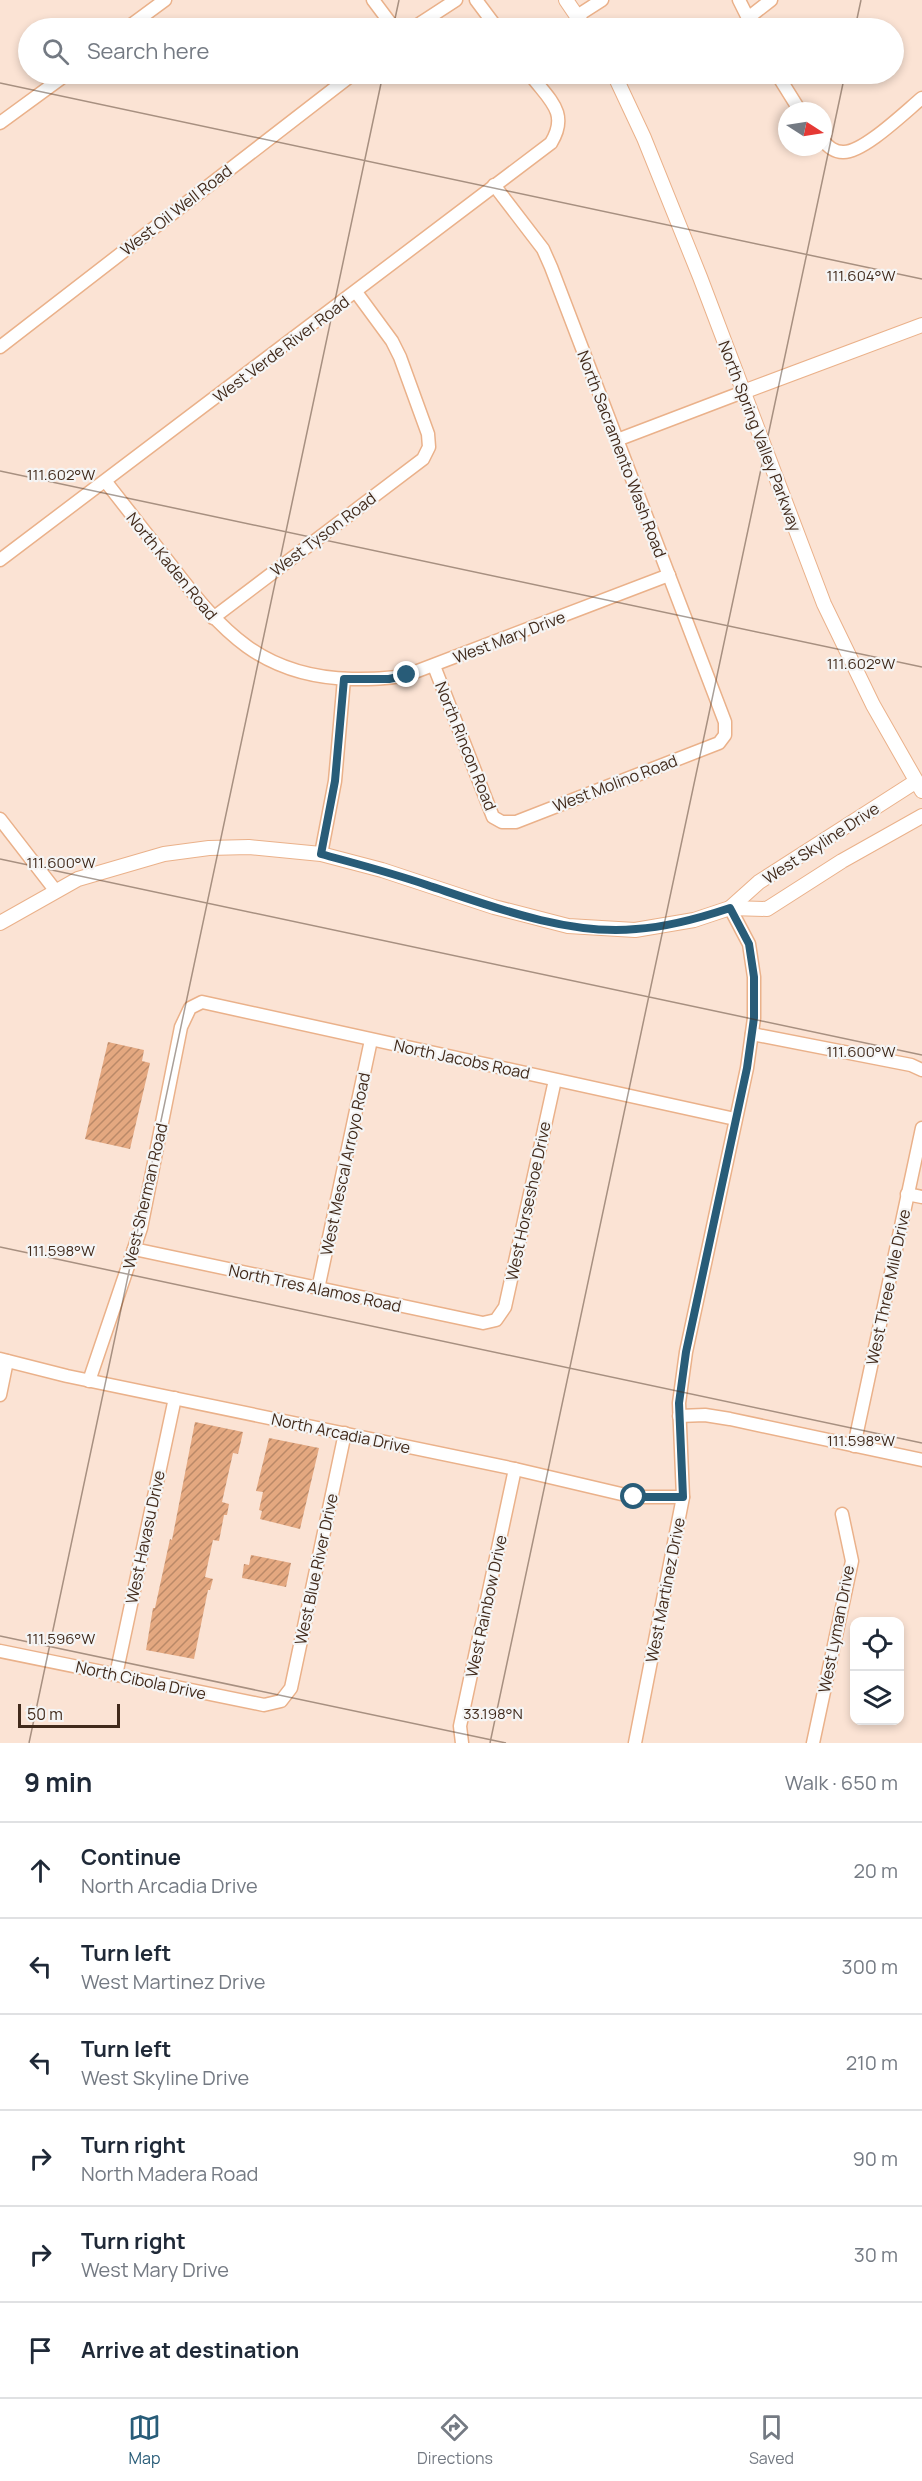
<!DOCTYPE html>
<meta charset="utf-8">
<style>
:root{--surface:#fff;--page:#f2f2f3;--text:#1f2937;--muted:#747a83;--line:#e0e1e3;--accent:#285c78}
body{margin:0;font-family:Manrope,sans-serif;background:var(--page);color:var(--text)}
.controls{position:absolute;right:18px;bottom:18px;display:grid;overflow:hidden;border-radius:12px;box-shadow:0 3px 9px #0003}
.controls button{width:54px;height:54px;display:grid;place-items:center;padding:0;border:0;border-bottom:2px solid var(--line);background:var(--surface);color:var(--text);font:30px sans-serif}
.compass{position:absolute;left:778px;top:102px;width:54px;height:54px;border-radius:50%;background:var(--surface);box-shadow:0 3px 9px #0003;rotate:102deg}
.scale{position:absolute;left:18px;bottom:15px;width:102px;box-sizing:border-box;padding-left:6px;border:3px solid #412a1b;border-top:0;font-size:16px;line-height:21px;white-space:nowrap;color:#412a1b;-webkit-text-stroke:4px #f5f5f5;paint-order:stroke}
.stop{position:absolute;width:18px;height:18px;margin:-14px;border:4px solid #285c78;border-radius:50%;background:#fff}
.stop.end{background:#285c78;border-color:#fff;box-shadow:0 2px 6px #0008}
.list{margin:0;padding:0;list-style:none}
h2{display:flex;justify-content:space-between;align-items:center;height:78px;margin:0;padding:0 24px;font-size:26px}
h2 small{font-size:20px;font-weight:400;color:var(--muted)}
.list li{display:grid;grid-template-columns:39px 1fr auto;gap:18px;align-items:center;box-sizing:border-box;height:96px;padding:0 24px;border-top:2px solid var(--line)}
.list b{display:block;font-size:22px;white-space:nowrap}
.list p{margin:0;font-size:20px;white-space:nowrap;color:var(--muted)}
.list em{font-size:20px;font-style:normal;color:var(--muted)}
.icon{flex:none;width:33px;height:33px;fill:none;stroke:currentColor;stroke-width:2;stroke-linecap:round;stroke-linejoin:round}
.map{position:relative;flex:none;width:922px;height:1743px;overflow:hidden}
.search{position:absolute;background:var(--surface);box-shadow:0 3px 9px #0003;left:18px;right:18px;top:18px;height:66px;display:flex;align-items:center;gap:15px;box-sizing:border-box;padding:0 21px;border-radius:33px;color:var(--muted);font-size:22px}
.sheet{height:654px;background:var(--surface)}
nav{display:flex;justify-content:space-around;align-items:center;box-sizing:border-box;height:84px;border-top:2px solid var(--line);background:var(--surface);font-size:16px;color:var(--muted)}
nav a{display:grid;justify-items:center;gap:3px}
nav .on{color:var(--accent)}
.map>svg:first-child{display:block}
.building{fill:url(#building-hatch)}
.lines{fill:none;stroke-linecap:round;stroke-linejoin:round}
.minor-casing{stroke:#eab18a;stroke-width:15}
.tertiary-casing{stroke:#eab18a;stroke-width:16}
.minor{stroke:#fff;stroke-width:12}
.tertiary{stroke:#fff;stroke-width:14}
.route{stroke:#285c78;stroke-width:8}
.ticks{fill:none;stroke:#412a1b;stroke-width:1.5;stroke-opacity:0.45}
.labels{text-anchor:middle;stroke-width:4.5;stroke-linejoin:round;paint-order:stroke}
.street-label{font-size:16px;fill:#412a1b;stroke:#f5f5f5}
.ticks-label{font-size:15px;text-anchor:middle;fill:#412a1b;stroke:#f5f5f5;stroke-width:4.5;stroke-linejoin:round;paint-order:stroke}
</style>
<div class="map">
<svg width="922" height="1743" viewBox="0 0 922 1743">
<defs>
<pattern id="building-hatch" width="6" height="6" patternUnits="userSpaceOnUse" patternTransform="scale(1.5)"><rect width="6" height="6" fill="#e4a880"/><path d="M-1 1l2-2M0 6l6-6M5 7l2-2" fill="none" stroke="#ba8968"/></pattern>
</defs>
<rect width="100%" height="100%" fill="#fbe3d4"/>
<!-- building -->
<g class="building">
<path d="M108 1042 144 1050 142 1061 150 1063 130 1149 85 1139Z"/>
<path d="M195 1422 243 1432 238 1454 233 1453 222 1502 229 1504 227 1515H224L219 1541 213 1540 205 1577 213 1579 210 1590H208L194 1659 146 1650 153 1608H155L170 1539 172 1540Z"/>
<path d="M269 1438 319 1448 300 1529 260 1519 262 1511 259 1510 263 1492 256 1491Z"/>
<path d="M251 1555 291 1563 286 1587 242 1578 244 1564 249 1565Z"/>
</g>
<g class="lines">
<defs>
<g id="minor">
<path d="M373 0 394 28"/>
<path d="M476 0 497 28"/>
<path d="M739 0 753 28"/>
<path d="M577 16 602 0"/>
<path d="M748 18 771 0"/>
<path d="M127 28 165 0"/>
<path d="M413 28 456 0"/>
<path d="M777 74 800 111"/>
<path d="M0 123 67 74"/>
<path d="M823 141C829 147 834 152 843 152 863 153 905 112 922 98"/>
<path d="M0 347 353 74"/>
<path d="M617 440 743 392"/>
<path d="M106 482C128 510 149 537 171 565 222 632 262 677 352 679 371 679 388 679 407 675L669 575"/>
<path d="M0 560 551 143C570 112 548 99 530 74"/>
<path d="M213 618 423 459 429 447 428 434 400 357 392 341 356 292"/>
<path d="M434 666 493 817 502 822H516L719 743 725 735V722L551 267 543 249 494 185"/>
<path d="M0 819 55 890"/>
<path d="M321 854 335 781 344 679"/>
<path d="M752 1034 911 1065 922 1070"/>
<path d="M907 1194 922 1197"/>
<path d="M134 1249 483 1323 496 1320 505 1307 555 1080"/>
<path d="M318 1289 371 1040"/>
<path d="M0 1359 67 1376 515 1469 634 1497H683"/>
<path d="M89 1381 141 1228 181 1027 190 1008 202 1002 735 1119"/>
<path d="M0 1395 7 1361"/>
<path d="M679 1416 705 1415 730 1419 922 1460"/>
<path d="M854 1446 922 1128"/>
<path d="M0 1651 264 1705 281 1701 291 1688 345 1433"/>
<path d="M116 1675 175 1398"/>
<path d="M462 1743 460 1726 515 1469"/>
<path d="M635 1743 683 1497 679 1403 686 1352 747 1068 754 1018V977L749 944 730 908"/>
<path d="M813 1743 852 1561 842 1514"/>
</g>
<g id="tertiary">
<path d="M566 0 585 28"/>
<path d="M614 74 644 138 700 277 824 604 873 705 922 791"/>
<path d="M743 392 922 325"/>
<path d="M730 908 759 882 915 782"/>
<path d="M0 923 78 879 164 854 209 848 249 847 321 854 382 870 494 907 568 926 635 930 694 920 730 908 767 909 842 861 922 816"/>
</g>
</defs>
<!-- minor casing -->
<use href="#minor" class="minor-casing"/>
<!-- tertiary casing -->
<use href="#tertiary" class="tertiary-casing"/>
<!-- minor -->
<use href="#minor" class="minor"/>
<!-- tertiary -->
<use href="#tertiary" class="tertiary"/>
</g>
<g class="lines">
<!-- route -->
<path class="route" d="M407 675 389 679H344L335 781 321 854C357 864 392 873 427 885 490 906 569 936 636 929 669 927 700 918 730 908L749 944 754 977V1018L747 1068 686 1352 679 1403 683 1497H634"/>
</g>
<!-- ticks -->
<path class="ticks" d="M393 28 399 0M855 28 861 0M0 83 922 279M0 471 922 667M0 859 922 1055M0 1247 922 1443M0 1636 506 1743M29 1743 383 74M490 1743 845 74"/>
<g class="labels">
<!-- street labels -->
<g class="street-label">
<text transform="translate(176 210) rotate(-38)" y="6">West Oil Well Road</text>
<text transform="translate(281 349) rotate(-37)" y="6">West Verde River Road</text>
<text transform="translate(760 436) rotate(69)" y="6">North Spring Valley Parkway</text>
<text transform="translate(622 454) rotate(69)" y="6">North Sacramento Wash Road</text>
<text transform="translate(323 534) rotate(-37)" y="6">West Tyson Road</text>
<text transform="translate(172 566) rotate(51)" y="6">North Kaden Road</text>
<text transform="translate(509 637) rotate(-21)" y="6">West Mary Drive</text>
<text transform="translate(466 746) rotate(68)" y="6">North Rincon Road</text>
<text transform="translate(615 783) rotate(-21)" y="6">West Molino Road</text>
<text transform="translate(821 843) rotate(-33)" y="6">West Skyline Drive</text>
<text transform="translate(462 1059) rotate(12)" y="6">North Jacobs Road</text>
<text transform="translate(345 1164) rotate(-78)" y="6">West Mescal Arroyo Road</text>
<text transform="translate(145 1196) rotate(-77)" y="6">West Sherman Road</text>
<text transform="translate(528 1201) rotate(-78)" y="6">West Horseshoe Drive</text>
<text transform="translate(888 1287) rotate(-78)" y="6">West Three Mile Drive</text>
<text transform="translate(315 1288) rotate(12)" y="6">North Tres Alamos Road</text>
<text transform="translate(341 1433) rotate(12)" y="6">North Arcadia Drive</text>
<text transform="translate(145 1537) rotate(-78)" y="6">West Havasu Drive</text>
<text transform="translate(316 1569) rotate(-78)" y="6">West Blue River Drive</text>
<text transform="translate(665 1590) rotate(-79)" y="6">West Martinez Drive</text>
<text transform="translate(486 1606) rotate(-78)" y="6">West Rainbow Drive</text>
<text transform="translate(836 1629) rotate(-79)" y="6">West Lyman Drive</text>
<text transform="translate(141 1680) rotate(12)" y="6">North Cibola Drive</text>
</g>
</g>
<g class="ticks-label">
<text x="861" y="281">111.604°W</text>
<text x="61" y="480">111.602°W</text>
<text x="861" y="669">111.602°W</text>
<text x="61" y="868">111.600°W</text>
<text x="861" y="1057">111.600°W</text>
<text x="61" y="1256">111.598°W</text>
<text x="861" y="1446">111.598°W</text>
<text x="61" y="1644">111.596°W</text>
<text x="493" y="1719">33.198°N</text>
</g>
</svg>
<div class="controls">
<button><svg class="icon" aria-label="locate" viewBox="0 0 24 24"><circle cx="12" cy="12" r="6"/><path d="M12 2v4M12 18v4M2 12h4M18 12h4"/></svg></button>
<button><svg class="icon" aria-label="layers" viewBox="0 0 24 24"><path d="M12 4l9 5-9 5-9-5zM3 14l9 5 9-5"/></svg></button>
</div>
<svg class="compass" viewBox="-18 -18 36 36"><path d="M0-13l5 13h-10z" fill="#e53935"/><path d="M0 13l5-13h-10z" fill="#747a83"/></svg>
<div class="scale">50 m</div>
<div class="stop" style="left:634px;top:1497px"></div>
<div class="stop end" style="left:407px;top:675px"></div>
<div class="search"><svg class="icon" aria-label="search" viewBox="0 0 24 24"><circle cx="10" cy="10" r="6"/><path d="M15 15l6 6"/></svg>Search here</div>
</div>
<section class="sheet">
<h2>9 min<small>Walk · 650 m</small></h2>
<ul class="list">
<li><svg class="icon" aria-label="ahead" viewBox="0 0 24 24"><path d="M12 20V5M6 11l6-6 6 6"/></svg><div><b>Continue</b><p>North Arcadia Drive</p></div><em>20 m</em></li>
<li><svg class="icon" aria-label="left" viewBox="0 0 24 24"><path d="M17 20v-9H6M10 6l-5 5 5 5"/></svg><div><b>Turn left</b><p>West Martinez Drive</p></div><em>300 m</em></li>
<li><svg class="icon" aria-label="left" viewBox="0 0 24 24"><path d="M17 20v-9H6M10 6l-5 5 5 5"/></svg><div><b>Turn left</b><p>West Skyline Drive</p></div><em>210 m</em></li>
<li><svg class="icon" aria-label="right" viewBox="0 0 24 24"><path d="M7 20v-9h11M14 6l5 5-5 5"/></svg><div><b>Turn right</b><p>North Madera Road</p></div><em>90 m</em></li>
<li><svg class="icon" aria-label="right" viewBox="0 0 24 24"><path d="M7 20v-9h11M14 6l5 5-5 5"/></svg><div><b>Turn right</b><p>West Mary Drive</p></div><em>30 m</em></li>
<li><svg class="icon" aria-label="arrive" viewBox="0 0 24 24"><path d="M6 21V4h12l-3 4 3 4H6"/></svg><div><b>Arrive at destination</b></div></li>
</ul>
</section>
<nav>
<a class="on"><svg class="icon" aria-label="map" viewBox="0 0 24 24"><path d="M3 6l6-2 6 2 6-2v14l-6 2-6-2-6 2zM9 4v14M15 6v14"/></svg>Map</a>
<a><svg class="icon" aria-label="directions" viewBox="0 0 24 24"><path d="M12 3l9 9-9 9-9-9zM9 14v-3h6M13 9l2 2-2 2"/></svg>Directions</a>
<a><svg class="icon" aria-label="saved" viewBox="0 0 24 24"><path d="M7 4h10v16l-5-4-5 4z"/></svg>Saved</a>
</nav>
